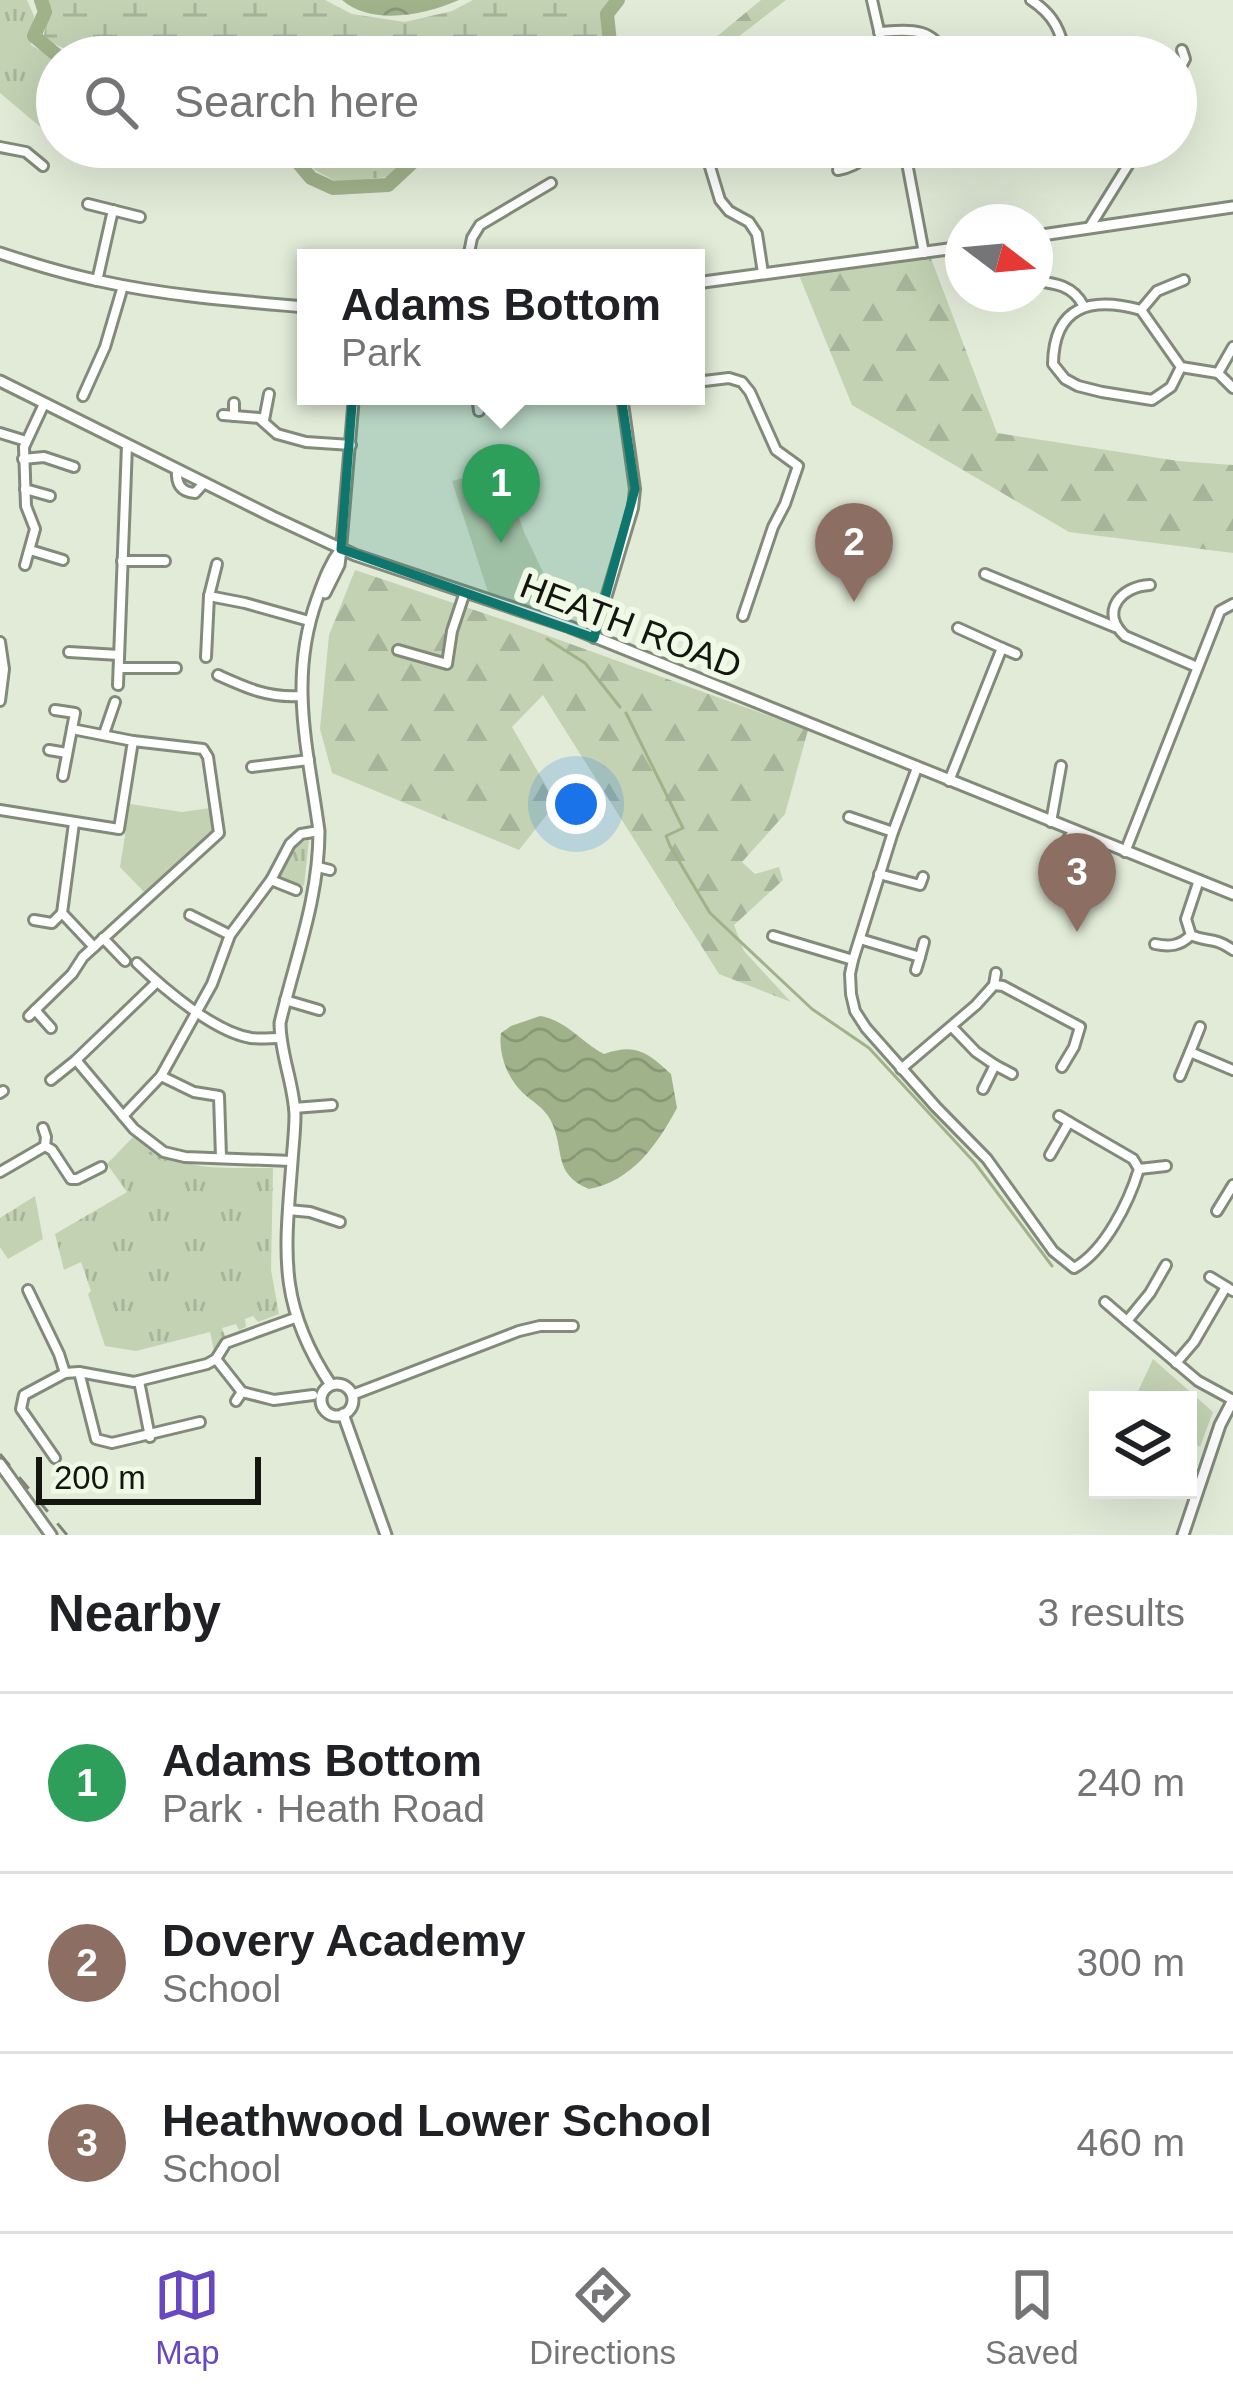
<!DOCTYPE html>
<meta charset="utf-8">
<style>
:root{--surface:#fff;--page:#f2f2f2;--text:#202124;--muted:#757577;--line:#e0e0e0;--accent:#6748c1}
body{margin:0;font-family:Arial,sans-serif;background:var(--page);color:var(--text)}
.controls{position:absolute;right:36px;bottom:36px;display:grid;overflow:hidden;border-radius:0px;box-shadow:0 12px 48px #0002}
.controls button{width:108px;height:108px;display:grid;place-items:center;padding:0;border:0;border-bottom:3px solid var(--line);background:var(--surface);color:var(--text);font:60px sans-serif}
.compass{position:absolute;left:945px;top:204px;width:108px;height:108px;border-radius:50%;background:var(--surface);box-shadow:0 12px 48px #0002;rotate:106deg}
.scale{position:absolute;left:36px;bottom:30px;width:225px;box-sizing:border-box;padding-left:12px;border:6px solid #12160f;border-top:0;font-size:33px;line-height:42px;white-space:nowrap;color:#12160f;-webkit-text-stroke:9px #eff9e5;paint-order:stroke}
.you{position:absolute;left:576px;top:804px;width:42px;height:42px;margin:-30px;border:9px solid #fff;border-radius:50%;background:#1a73e8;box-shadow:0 0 0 18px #1a73e833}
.badge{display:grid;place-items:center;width:78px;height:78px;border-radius:50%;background:var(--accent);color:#fff;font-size:39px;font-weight:700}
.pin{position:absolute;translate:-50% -99px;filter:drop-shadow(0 3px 6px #0008)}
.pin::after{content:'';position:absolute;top:63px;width:42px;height:36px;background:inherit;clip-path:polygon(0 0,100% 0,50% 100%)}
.popup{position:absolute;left:297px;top:249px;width:408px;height:156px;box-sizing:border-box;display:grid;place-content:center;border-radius:0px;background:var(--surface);filter:drop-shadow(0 3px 9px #0005);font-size:39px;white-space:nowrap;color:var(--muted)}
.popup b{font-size:45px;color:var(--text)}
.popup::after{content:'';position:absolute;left:50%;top:100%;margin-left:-24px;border:24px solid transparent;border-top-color:var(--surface)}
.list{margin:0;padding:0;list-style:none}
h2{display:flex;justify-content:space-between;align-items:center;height:156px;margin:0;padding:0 48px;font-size:51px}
h2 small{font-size:39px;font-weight:400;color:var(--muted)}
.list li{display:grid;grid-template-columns:78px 1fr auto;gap:36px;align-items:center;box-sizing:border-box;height:180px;padding:0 48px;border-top:3px solid var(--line)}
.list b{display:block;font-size:45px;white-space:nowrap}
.list p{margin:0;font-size:39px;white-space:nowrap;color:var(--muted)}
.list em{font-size:39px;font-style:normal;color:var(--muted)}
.icon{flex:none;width:66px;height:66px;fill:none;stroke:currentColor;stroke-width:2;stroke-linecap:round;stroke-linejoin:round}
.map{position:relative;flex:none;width:1233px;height:1535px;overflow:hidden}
.search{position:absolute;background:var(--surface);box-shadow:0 12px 48px #0002;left:36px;right:36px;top:36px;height:132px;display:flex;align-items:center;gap:30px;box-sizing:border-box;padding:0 42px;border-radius:66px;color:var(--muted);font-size:45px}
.sheet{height:696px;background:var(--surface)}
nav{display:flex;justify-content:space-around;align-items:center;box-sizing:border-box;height:168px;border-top:3px solid var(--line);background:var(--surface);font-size:33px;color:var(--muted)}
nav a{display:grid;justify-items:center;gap:6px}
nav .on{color:var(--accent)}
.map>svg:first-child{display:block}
.grass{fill:url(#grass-tufts)}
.forest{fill:url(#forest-firs)}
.wetland{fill:url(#wetland-marsh)}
.park{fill:#c3d2b3}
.water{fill:url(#water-waves)}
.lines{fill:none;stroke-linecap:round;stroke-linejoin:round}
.stream{stroke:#9fb28a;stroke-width:3}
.river{stroke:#9fb28a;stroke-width:14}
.minor-casing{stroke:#828b79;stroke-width:14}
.tertiary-casing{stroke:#828b79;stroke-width:15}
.minor{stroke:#fff;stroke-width:8}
.tertiary{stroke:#fff;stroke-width:9}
.rail{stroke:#7e8578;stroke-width:3;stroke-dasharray:15 15;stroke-linecap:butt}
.marked{fill:#0f766e;fill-opacity:0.2;stroke:#0f766e;stroke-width:9;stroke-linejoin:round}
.labels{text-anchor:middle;stroke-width:12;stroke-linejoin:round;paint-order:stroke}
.street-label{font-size:36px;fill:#12160f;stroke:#eff9e5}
</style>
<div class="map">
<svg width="1233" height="1535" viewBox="0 0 1233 1535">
<defs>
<pattern id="grass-tufts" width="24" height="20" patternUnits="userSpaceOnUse" patternTransform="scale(3)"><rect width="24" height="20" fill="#c3d2b3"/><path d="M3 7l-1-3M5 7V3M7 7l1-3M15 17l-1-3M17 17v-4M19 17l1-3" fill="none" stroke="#a6b499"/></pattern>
<pattern id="forest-firs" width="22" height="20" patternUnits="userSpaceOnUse" patternTransform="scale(3)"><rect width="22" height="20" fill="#c3d2b3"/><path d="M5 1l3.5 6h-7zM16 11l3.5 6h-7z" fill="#a6b499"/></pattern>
<pattern id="wetland-marsh" width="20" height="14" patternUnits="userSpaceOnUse" patternTransform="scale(3)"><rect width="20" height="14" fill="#c3d2b3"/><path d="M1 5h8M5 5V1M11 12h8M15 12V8" fill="none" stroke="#a6b499"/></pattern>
<pattern id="water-waves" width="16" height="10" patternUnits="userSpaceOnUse" patternTransform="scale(3)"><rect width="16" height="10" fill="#9fb28a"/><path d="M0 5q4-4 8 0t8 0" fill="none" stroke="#889876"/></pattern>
</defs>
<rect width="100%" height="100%" fill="#e2ebd8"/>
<!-- grass -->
<g class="grass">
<path d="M0 0H27L34 16 31 45 57 60V141L0 93Z"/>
<path d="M309 840 304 886 279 877C286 862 291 844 309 840Z"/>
<path d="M135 1135C186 1174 212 1167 273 1168L271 1270 279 1314 258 1322 253 1316 245 1319 246 1327 239 1330 236 1324 222 1328 225 1336 214 1350 210 1332 136 1351 105 1346 88 1294 91 1291 81 1262 64 1270 55 1234 127 1192 107 1164Z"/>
<path d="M35 1196 43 1239 8 1259 0 1247V1218Z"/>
</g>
<!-- forest -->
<g class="forest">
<path d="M761 0H786L712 57H692Z"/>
<path d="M926 245 997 433 1178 461 1233 465V553L1069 532 852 405 796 268Z"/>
<path d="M355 570 510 622 808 730 785 814 742 862 755 874 779 867 783 880 734 925 744 951 791 1002 719 974 543 695 512 727 556 803 519 850 332 773 320 729 329 635Z"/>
</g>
<!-- wetland -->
<g class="wetland">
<path d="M47 0H325L352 14 405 22 452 11 473 0H615L604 13 608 52 606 57H84L43 39 49 13Z"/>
<path d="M296 147H424L387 177 337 182 315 170Z"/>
</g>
<!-- park -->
<g class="park">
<path d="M502 468 524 532 565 619 488 592 452 481Z"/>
<path d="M130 804 182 812 210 808 213 832 145 893 120 867Z"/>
<path d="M141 1153C164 1154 177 1176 152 1185 141 1180 137 1174 134 1162Z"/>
<path d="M1153 1359 1213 1412 1200 1447 1188 1440V1400H1134Z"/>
</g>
<!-- water -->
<g class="water">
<path d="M342 0H459C425 15 372 26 342 0Z"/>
<path d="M540 1016C566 1020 581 1042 604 1054 636 1043 647 1052 671 1074L677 1108C657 1145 632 1181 589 1189 551 1173 566 1149 550 1119 543 1107 533 1102 523 1093 508 1079 498 1054 501 1033L511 1026Z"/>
</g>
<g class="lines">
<!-- stream -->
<g class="stream">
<path d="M547 639 585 663 620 707"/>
<path d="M626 713 683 828 666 836 670 846 710 913 812 1009 869 1048 975 1163 1052 1266"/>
</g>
<!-- river -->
<g class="river">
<path d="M41 0 45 12 34 36 59 57"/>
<path d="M609 57 611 52 607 14 618 0"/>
<path d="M285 147 311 178 333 188 388 185 429 147"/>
</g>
<defs>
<g id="minor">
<path d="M872 0 885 57"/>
<path d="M1031 0C1054 15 1061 31 1066 57"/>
<path d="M879 32C908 30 934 26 945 57"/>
<path d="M846 57 882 46"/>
<path d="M1176 75 1185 59 1182 50"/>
<path d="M0 147 26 152 43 166"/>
<path d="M704 147 720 200 729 211 749 222 757 234 763 273"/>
<path d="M904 147 924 253"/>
<path d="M838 170C861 166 865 153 886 147"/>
<path d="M88 204 140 217"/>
<path d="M1089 228 1135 154V147"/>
<path d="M468 258 472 238 480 225 551 183"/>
<path d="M97 281 113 210"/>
<path d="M1035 281C1056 283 1073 286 1083 305"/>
<path d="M1141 310 1157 291 1184 280"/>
<path d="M1181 367 1171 387 1152 400 1102 392 1078 386 1065 379 1053 364C1054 306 1090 296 1141 310L1181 367 1218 373 1233 347"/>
<path d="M1218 373 1233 388"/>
<path d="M696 382 729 378 742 382 750 392 776 450 798 466 785 504 773 527 743 616"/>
<path d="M83 396 105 347 123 286"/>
<path d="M477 396 479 411"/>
<path d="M223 415 259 418 277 434 306 442 351 445"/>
<path d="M234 416V403"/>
<path d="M264 420 269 394"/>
<path d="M0 433 26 441"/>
<path d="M23 459 44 457 74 467"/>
<path d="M177 470C176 483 180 492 195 493L204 483"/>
<path d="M25 489 50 496"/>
<path d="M341 549 354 396"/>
<path d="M30 550 63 560"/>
<path d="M122 561H165"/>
<path d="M25 565 35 529 26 506 24 447 44 404"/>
<path d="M985 574 1115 627"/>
<path d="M1150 585C1121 586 1099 612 1125 636L1197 667"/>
<path d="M209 596 217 564"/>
<path d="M594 638 633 508 635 489 622 396"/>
<path d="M0 642 4 669 0 701"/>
<path d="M1002 648 1016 654"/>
<path d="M398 650 447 664 452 631 465 592"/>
<path d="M69 652 119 655"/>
<path d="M206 657 209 596 245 603 309 621"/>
<path d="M119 668H176"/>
<path d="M218 675C247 688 268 698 300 696"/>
<path d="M118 685 127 445"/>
<path d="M55 710 75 713 63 776"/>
<path d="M104 734 115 702"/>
<path d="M49 750 67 753"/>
<path d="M252 767 309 760"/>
<path d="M917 768 893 832 853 960 850 974 851 994 855 1011 866 1028 936 1107 987 1159 1053 1251 1074 1268C1105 1251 1129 1202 1139 1169L1133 1159 1069 1122 1050 1155"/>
<path d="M949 781 1002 648 958 628"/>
<path d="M0 810 119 829 133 741 72 729"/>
<path d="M849 817 893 832"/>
<path d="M1051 822 1061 766"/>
<path d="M74 823 62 913 94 947"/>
<path d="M1125 852 1220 611 1233 604"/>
<path d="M1056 855 1074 831"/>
<path d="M318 867 330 870"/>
<path d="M879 874 920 885 923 877"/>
<path d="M271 880 296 890"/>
<path d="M1199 880 1186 919 1191 935C1208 943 1213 936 1233 950"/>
<path d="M190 915 230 935"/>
<path d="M34 920 52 923 62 913"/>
<path d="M773 936 853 960"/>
<path d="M103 938 125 961"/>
<path d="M860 939 920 957 924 942"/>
<path d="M1155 944C1170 947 1180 946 1191 935"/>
<path d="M137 963C163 988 214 1032 251 1038 260 1039 271 1038 280 1038"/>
<path d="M916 970 920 957"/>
<path d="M994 985 996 973"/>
<path d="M285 1000 319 1010"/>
<path d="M35 1010 51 1028"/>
<path d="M29 1016 72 974 83 957 219 833 208 757 203 749 133 741"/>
<path d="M952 1027 976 1052 995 1065 983 1089"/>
<path d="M1190 1052 1200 1027"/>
<path d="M76 1060 134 1129 164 1152 185 1157 292 1161"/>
<path d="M995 1065 1012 1074"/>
<path d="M901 1069 976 1005 994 985 1003 986 1080 1027 1074 1047 1062 1067"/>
<path d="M161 1076 194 1092 219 1096 221 1157"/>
<path d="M1180 1076 1190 1052 1233 1070"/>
<path d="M51 1080 76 1060 157 982"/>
<path d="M0 1093 3 1091"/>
<path d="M294 1108 332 1105"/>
<path d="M123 1116 161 1076 212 984 230 935 271 880 290 844 301 834 319 831"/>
<path d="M1059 1116 1069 1122"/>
<path d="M43 1128 46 1137 45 1146"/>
<path d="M1139 1169 1166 1166"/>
<path d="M0 1172 45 1146 52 1150 71 1179H77L101 1167"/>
<path d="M288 1210 310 1212 340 1222"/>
<path d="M1217 1211 1233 1185"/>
<path d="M1166 1265 1150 1293 1127 1321 1198 1381 1233 1400"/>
<path d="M1210 1277 1233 1291"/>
<path d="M28 1290 59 1354 65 1373"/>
<path d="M1105 1302 1127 1321"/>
<path d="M216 1359 242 1392 236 1401"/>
<path d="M1176 1363 1194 1342 1226 1287"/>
<path d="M79 1372 96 1439 112 1443 200 1422"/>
<path d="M139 1381 150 1437"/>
<path d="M242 1392 274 1400 313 1395"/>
<path d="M352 1395 519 1331 540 1326H573"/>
<path d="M55 1458 21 1409 24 1395 65 1373 79 1372 134 1382 207 1364 216 1359 226 1343 295 1318"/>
</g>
<g id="tertiary">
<path d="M1035 236 1233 207"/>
<path d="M0 253C33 264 66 274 100 281 168 296 237 301 306 307"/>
<path d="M696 283 963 247"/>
<path d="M0 381 273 517 355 555 570 627 1233 894"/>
<path d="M325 593 339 565 341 549"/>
<circle cx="337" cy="1400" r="16"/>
<path d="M331 1385C277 1304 285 1253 292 1162 293 1146 295 1131 295 1115 294 1084 280 1054 280 1023 295 959 319 899 319 831 308 749 288 680 317 599 324 580 329 565 341 549"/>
<path d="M343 1414 386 1535"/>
<path d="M0 1464 51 1535"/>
<path d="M1183 1535 1220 1425 1233 1400"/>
</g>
</defs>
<!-- minor casing -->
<use href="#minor" class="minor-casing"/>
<!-- tertiary casing -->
<use href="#tertiary" class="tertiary-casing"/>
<!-- minor -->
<use href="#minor" class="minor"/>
<!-- tertiary -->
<use href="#tertiary" class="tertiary"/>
<!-- rail -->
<path class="rail" d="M0 1454 67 1535"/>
</g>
<!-- marked area -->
<path class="marked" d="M606 295 635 489 594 638 341 549 359 312 457 316Z"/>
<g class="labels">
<!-- street labels -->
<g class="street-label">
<text transform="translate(631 625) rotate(21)" y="13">HEATH ROAD</text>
</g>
</g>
</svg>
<div class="controls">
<button><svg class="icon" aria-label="layers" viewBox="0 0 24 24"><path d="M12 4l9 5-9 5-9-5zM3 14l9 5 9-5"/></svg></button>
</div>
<svg class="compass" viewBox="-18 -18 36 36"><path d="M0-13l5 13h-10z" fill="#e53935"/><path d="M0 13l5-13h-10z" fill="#757577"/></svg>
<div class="scale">200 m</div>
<div class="you"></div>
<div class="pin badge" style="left:501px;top:543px;background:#2e9e5b">1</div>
<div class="popup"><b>Adams Bottom</b>Park</div>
<div class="pin badge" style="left:854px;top:602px;background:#8d6e63">2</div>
<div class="pin badge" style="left:1077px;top:932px;background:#8d6e63">3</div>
<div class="search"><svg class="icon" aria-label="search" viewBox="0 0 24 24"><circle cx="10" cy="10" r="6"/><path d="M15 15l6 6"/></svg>Search here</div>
</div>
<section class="sheet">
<h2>Nearby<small>3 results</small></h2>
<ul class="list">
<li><span class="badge" style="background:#2e9e5b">1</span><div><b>Adams Bottom</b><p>Park · Heath Road</p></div><em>240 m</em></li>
<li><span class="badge" style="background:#8d6e63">2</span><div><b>Dovery Academy</b><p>School</p></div><em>300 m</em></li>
<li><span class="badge" style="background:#8d6e63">3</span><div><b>Heathwood Lower School</b><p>School</p></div><em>460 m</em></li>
</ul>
</section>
<nav>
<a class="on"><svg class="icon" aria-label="map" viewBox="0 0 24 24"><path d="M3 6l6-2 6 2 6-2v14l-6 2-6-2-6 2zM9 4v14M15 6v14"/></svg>Map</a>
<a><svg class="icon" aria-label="directions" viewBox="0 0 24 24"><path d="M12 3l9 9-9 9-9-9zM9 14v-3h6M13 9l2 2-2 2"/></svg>Directions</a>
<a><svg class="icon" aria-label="saved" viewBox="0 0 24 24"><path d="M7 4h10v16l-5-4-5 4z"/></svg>Saved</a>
</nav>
